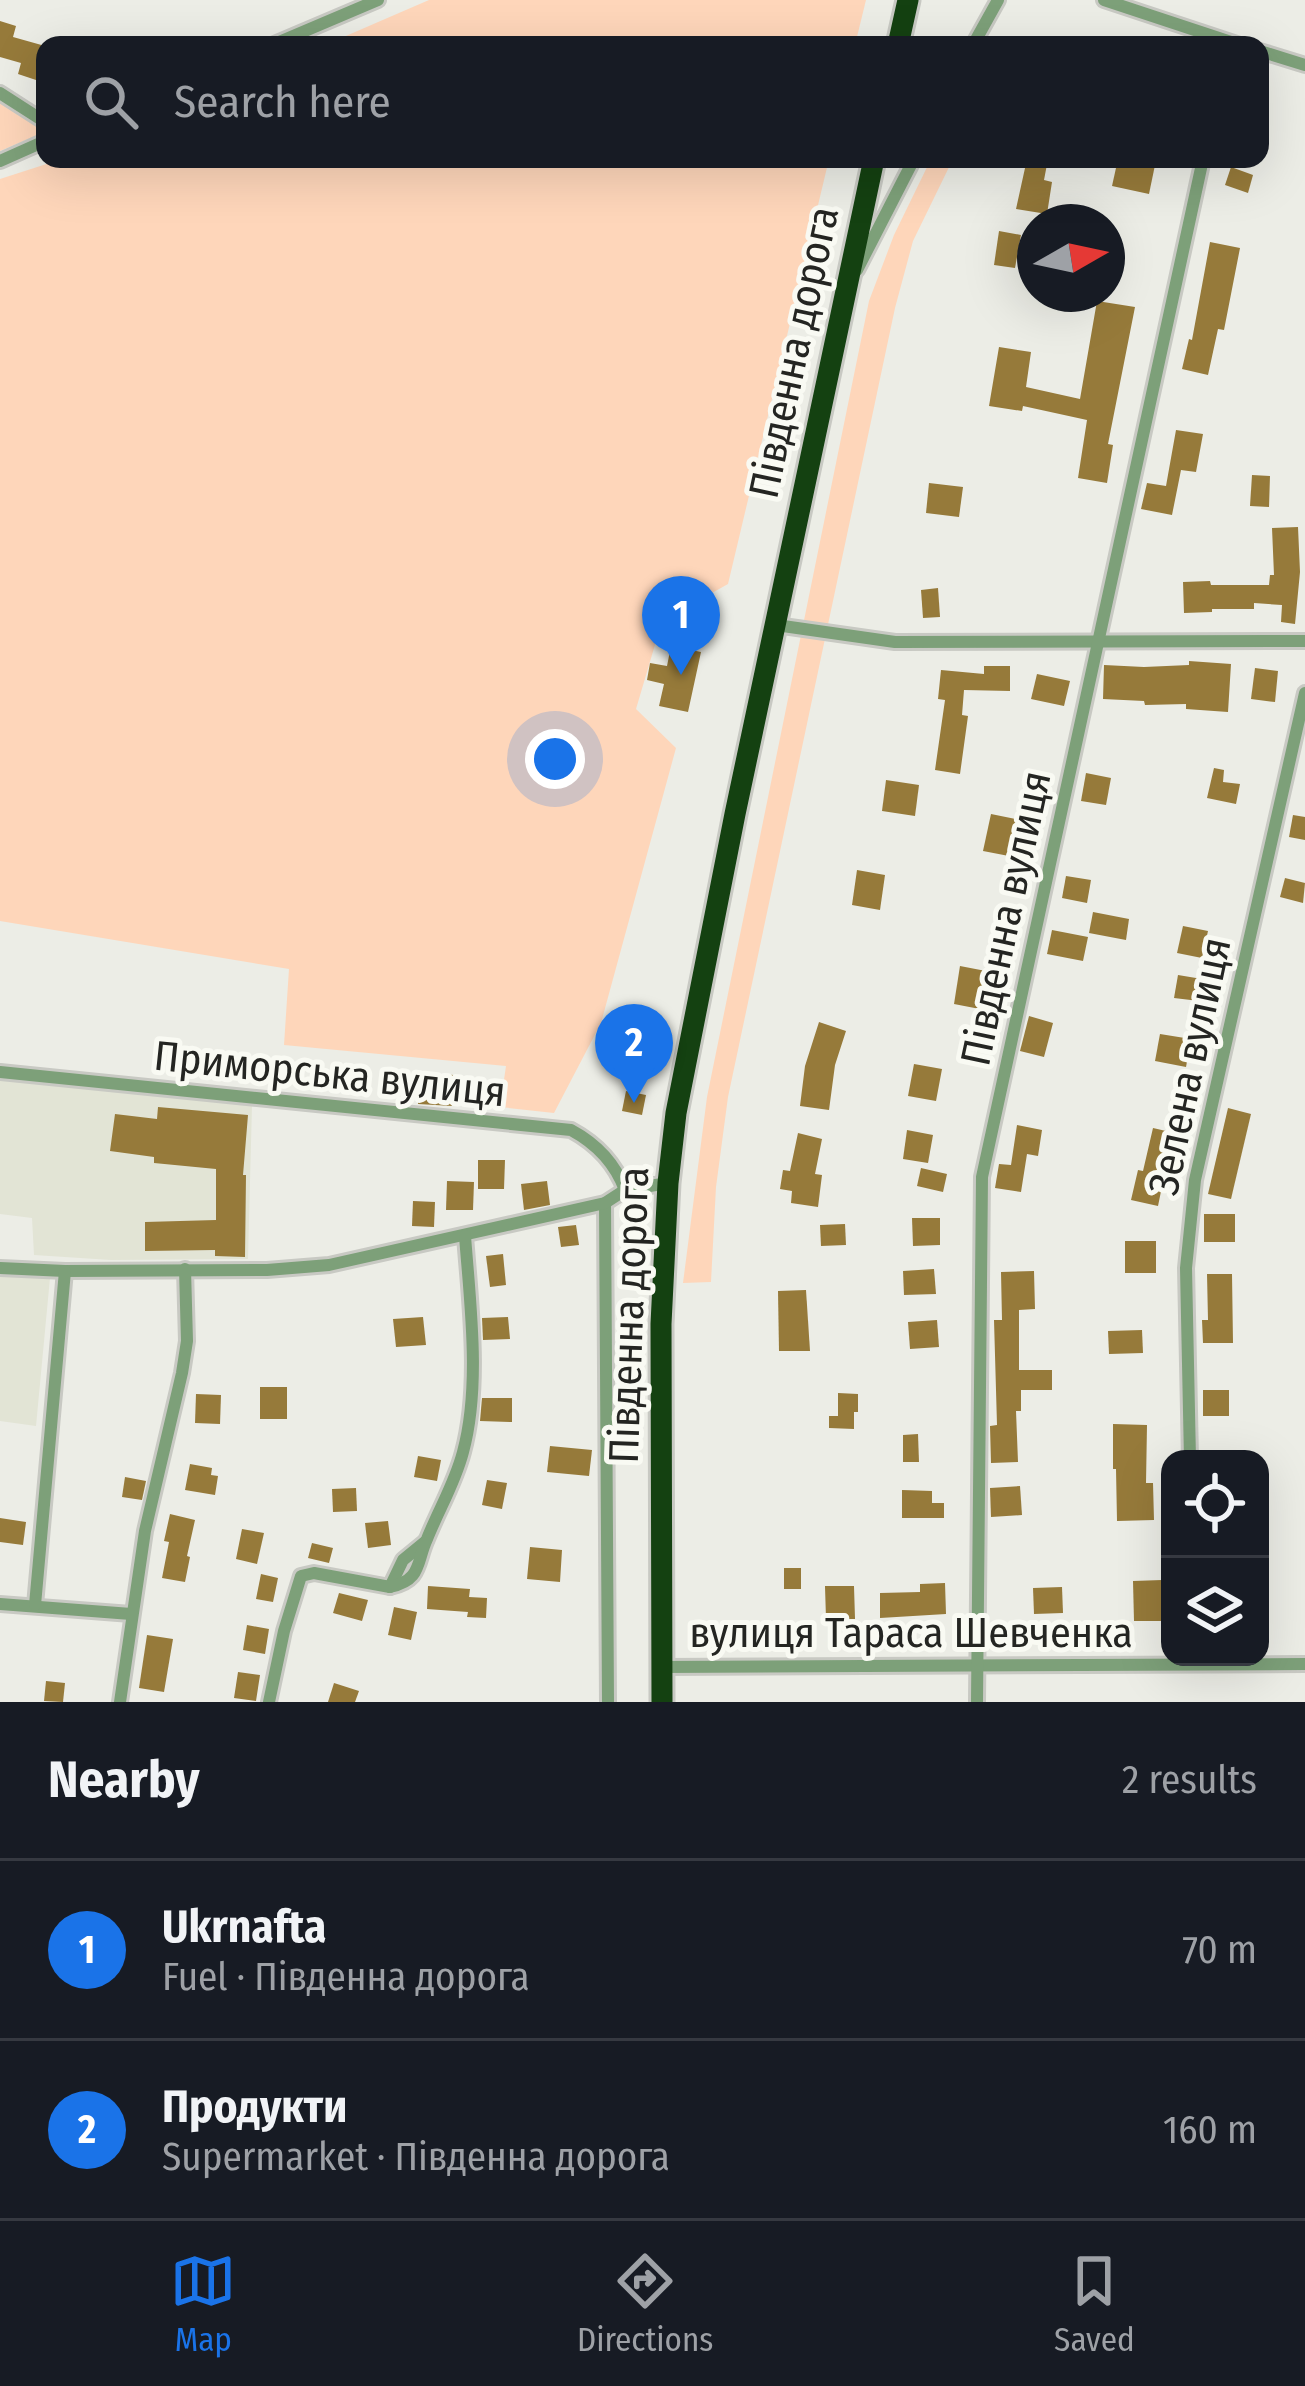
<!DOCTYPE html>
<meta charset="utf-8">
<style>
:root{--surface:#171b24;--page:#20242c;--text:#f1f3f6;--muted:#9ea1a6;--line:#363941;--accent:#1a73e8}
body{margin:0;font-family:"Fira Sans Condensed",sans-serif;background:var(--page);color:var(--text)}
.controls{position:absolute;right:36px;bottom:36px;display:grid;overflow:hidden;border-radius:24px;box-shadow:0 12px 48px #0002}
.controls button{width:108px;height:108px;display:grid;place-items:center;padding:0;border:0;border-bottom:3px solid var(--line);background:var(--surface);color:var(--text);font:60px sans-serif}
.compass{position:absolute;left:1017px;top:204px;width:108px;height:108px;border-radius:50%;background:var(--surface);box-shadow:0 12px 48px #0002;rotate:81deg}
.you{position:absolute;left:555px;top:759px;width:42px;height:42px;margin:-30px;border:9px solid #fff;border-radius:50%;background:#1a73e8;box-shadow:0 0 0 18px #1a73e833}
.badge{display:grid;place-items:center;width:78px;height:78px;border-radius:50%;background:var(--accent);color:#fff;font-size:39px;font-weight:700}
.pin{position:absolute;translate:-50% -99px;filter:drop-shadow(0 3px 6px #0008)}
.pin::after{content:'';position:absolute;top:63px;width:42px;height:36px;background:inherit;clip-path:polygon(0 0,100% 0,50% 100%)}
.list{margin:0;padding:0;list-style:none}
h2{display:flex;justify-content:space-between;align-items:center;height:156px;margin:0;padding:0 48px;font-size:51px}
h2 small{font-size:39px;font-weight:400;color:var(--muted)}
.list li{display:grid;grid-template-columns:78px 1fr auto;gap:36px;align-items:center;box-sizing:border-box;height:180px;padding:0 48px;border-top:3px solid var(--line)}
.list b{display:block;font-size:45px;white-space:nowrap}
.list p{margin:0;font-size:39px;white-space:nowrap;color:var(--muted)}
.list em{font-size:39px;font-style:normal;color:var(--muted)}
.icon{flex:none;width:66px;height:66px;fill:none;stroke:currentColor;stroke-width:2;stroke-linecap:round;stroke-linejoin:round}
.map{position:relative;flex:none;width:1305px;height:1702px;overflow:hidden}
.search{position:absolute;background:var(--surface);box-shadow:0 12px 48px #0002;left:36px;right:36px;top:36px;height:132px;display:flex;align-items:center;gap:30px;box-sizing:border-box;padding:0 42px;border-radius:24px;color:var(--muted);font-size:45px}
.sheet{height:516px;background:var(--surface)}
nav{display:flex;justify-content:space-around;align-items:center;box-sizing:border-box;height:168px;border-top:3px solid var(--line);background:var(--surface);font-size:33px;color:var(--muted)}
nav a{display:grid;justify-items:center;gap:6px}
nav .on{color:var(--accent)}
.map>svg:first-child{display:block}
.built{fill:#e2e4d5}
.green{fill:#fed6ba}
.building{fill:#967a3a}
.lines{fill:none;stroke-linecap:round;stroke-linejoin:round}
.street-casing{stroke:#c8c9c3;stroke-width:18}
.highway-casing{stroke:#c8c9c3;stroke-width:27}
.street{stroke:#7da079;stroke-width:12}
.highway{stroke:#144111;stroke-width:21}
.labels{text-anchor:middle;stroke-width:10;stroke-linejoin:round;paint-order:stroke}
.street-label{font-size:42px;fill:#242522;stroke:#f9faf3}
</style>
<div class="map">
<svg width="1305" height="1702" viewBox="0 0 1305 1702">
<rect width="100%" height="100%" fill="#ecede6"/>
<!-- built -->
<g class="built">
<path d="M0 1080 252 1105 248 1259 111 1260 34 1255 32 1218 0 1214Z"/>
<path d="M0 1276 50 1278 36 1426 0 1421Z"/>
</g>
<!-- green -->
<g class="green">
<path d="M429 0H866L855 45H325Z"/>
<path d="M0 100 45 131V132L0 151Z"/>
<path d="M62 159H829L728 584 662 621 636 709 676 748 601 1023 554 1113 500 1107 506 1066 284 1045 289 969 0 921V179Z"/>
<path d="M931 159H953L913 241 895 308 728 1097 716 1187 711 1282 683 1283 707 1097 869 301 894 235Z"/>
</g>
<!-- building -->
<g class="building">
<path d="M0 21 16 26 13 37 45 46V83L18 74 21 63 0 57Z"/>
<path d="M1027 159H1048L1044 180 1052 182 1047 214 1016 209Z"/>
<path d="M1118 159 1155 165 1149 194 1112 186Z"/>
<path d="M1231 167 1253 175 1248 193 1225 185Z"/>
<path d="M999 231 1021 235 1015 268 994 265Z"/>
<path d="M1210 242 1240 248 1224 330 1218 329 1208 375 1182 369 1189 339 1192 340Z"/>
<path d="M1097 301 1135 307 1108 444 1113 445 1107 483 1078 478 1087 420 1023 406 1022 411 989 406 999 347 1031 352 1026 387 1080 399Z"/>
<path d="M1176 430 1203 434 1196 472 1181 470 1172 515 1141 509 1147 483 1166 486Z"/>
<path d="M1252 475 1270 476 1269 507 1250 506Z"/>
<path d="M929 483 963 487 959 517 926 513Z"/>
<path d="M1298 527 1300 572 1295 624 1281 622 1282 605 1254 603V609H1212V612L1184 613 1183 582 1210 581 1211 585H1269L1270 575H1274L1272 528Z"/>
<path d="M938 588 940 617 923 618 921 590Z"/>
<path d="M671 646 701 652 688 712 659 706 664 684 647 680 650 663 667 666Z"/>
<path d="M1189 661 1231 664 1228 712 1186 709V704L1145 705 1144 701 1103 699 1104 665 1144 667 1189 665Z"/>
<path d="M984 666H1010V691L964 690 962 715 968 716 960 774 935 770 945 700 938 699 941 670 984 674Z"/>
<path d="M1255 668 1278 671 1275 702 1251 699Z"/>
<path d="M1037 674 1070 681 1064 706 1031 699Z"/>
<path d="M1214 768 1224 770 1223 782 1240 784 1236 804 1207 798Z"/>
<path d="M1086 773 1111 778 1106 805 1081 801Z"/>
<path d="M886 780 919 785 915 816 882 811Z"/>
<path d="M991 814 1026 821 1019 858 983 851Z"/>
<path d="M1293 815 1305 817V840L1289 837Z"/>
<path d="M857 870 885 875 880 910 852 905Z"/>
<path d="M1066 876 1091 880 1087 903 1062 898Z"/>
<path d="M1285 878 1305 883 1303 903 1280 897Z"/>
<path d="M1093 912 1129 919 1126 940 1089 933Z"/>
<path d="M1183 926 1208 931 1202 958 1177 953Z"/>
<path d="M1052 930 1088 937 1083 961 1047 954Z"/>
<path d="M960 966 991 972 985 1010 954 1004Z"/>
<path d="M1178 975 1202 979 1199 1001 1174 998Z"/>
<path d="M1029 1016 1053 1023 1044 1057 1020 1051Z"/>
<path d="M819 1022 846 1031 835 1065 829 1110 800 1106 805 1066Z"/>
<path d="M1160 1034 1191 1039 1186 1067 1155 1061Z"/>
<path d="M914 1064 942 1069 936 1101 908 1096Z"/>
<path d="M420 1073 454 1075 452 1106 418 1104Z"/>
<path d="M626 1091 646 1095 642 1115 622 1111Z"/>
<path d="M158 1107 248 1115 243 1175H246L245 1257 215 1256V1250L145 1251V1222L216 1220V1169L154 1163V1157L110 1151 115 1114 157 1119Z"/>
<path d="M1228 1108 1251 1114 1231 1199 1208 1194Z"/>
<path d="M1017 1125 1042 1130 1038 1156 1027 1154 1021 1192 995 1188 999 1164 1011 1165Z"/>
<path d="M1153 1128 1179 1134 1172 1163 1167 1162 1158 1206 1131 1200 1138 1170 1143 1171Z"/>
<path d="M907 1130 933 1135 928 1163 903 1159Z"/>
<path d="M798 1133 822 1139 815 1174 822 1175 818 1207 791 1203 792 1191 780 1189 783 1170 790 1171Z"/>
<path d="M478 1160H505L504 1189H478Z"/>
<path d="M921 1168 947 1174 943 1192 917 1186Z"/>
<path d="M447 1181 474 1182 473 1210H446Z"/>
<path d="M547 1181 550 1205 524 1210 521 1184Z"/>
<path d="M413 1201 435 1202 434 1227 412 1226Z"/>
<rect x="1204" y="1214" width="31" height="28"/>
<path d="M912 1218H940V1245L913 1246Z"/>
<path d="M845 1224 846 1245 821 1246 820 1225Z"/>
<path d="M576 1225 579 1245 561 1247 558 1227Z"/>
<rect x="1125" y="1241" width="31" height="32"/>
<path d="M503 1254 506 1285 490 1287 486 1256Z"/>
<path d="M934 1269 936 1294 904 1295 903 1271Z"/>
<path d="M1034 1271 1035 1309 1019 1310V1370H1052V1390H1021V1411H1016L1018 1462 991 1463 990 1426 997 1425 994 1320H1002L1001 1272Z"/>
<path d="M1207 1274H1232L1233 1343H1203L1202 1320H1208Z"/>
<path d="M806 1290 810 1351H779L778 1291Z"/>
<path d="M423 1317 426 1345 396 1347 393 1319Z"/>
<path d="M508 1317 510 1339 483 1340 482 1318Z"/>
<path d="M937 1320 939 1347 910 1349 908 1322Z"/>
<path d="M1142 1330 1143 1353 1109 1354 1108 1331Z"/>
<rect x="260" y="1387" width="27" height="32"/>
<rect x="1203" y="1390" width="26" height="26"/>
<path d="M838 1393 858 1394V1412H854V1429L829 1428V1416H838Z"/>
<path d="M196 1394 221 1395 220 1424 195 1423Z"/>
<path d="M482 1398H512V1422L480 1421Z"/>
<path d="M1113 1424 1147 1425 1146 1483H1153L1154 1520 1117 1521 1116 1469H1113Z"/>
<path d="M918 1434 919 1462H903V1435Z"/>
<path d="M550 1446 592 1450 589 1476 547 1472Z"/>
<path d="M418 1456 441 1460 437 1481 414 1477Z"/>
<path d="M190 1464 212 1468 211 1475 218 1476 215 1495 185 1490Z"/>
<path d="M125 1477 146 1481 142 1500 122 1497Z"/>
<path d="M487 1480 507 1483 502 1509 482 1505Z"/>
<path d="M1020 1486 1022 1515 991 1517 990 1488Z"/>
<path d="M356 1488 357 1511 333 1512 332 1489Z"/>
<path d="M902 1490 932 1491V1503H944V1518H902Z"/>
<path d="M170 1514 195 1520 187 1556 190 1557 185 1582 162 1578 169 1542 164 1541Z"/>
<path d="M0 1518 26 1522 23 1545 0 1542Z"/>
<path d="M388 1521 391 1545 368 1548 365 1523Z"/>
<path d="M242 1529 264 1533 257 1564 236 1559Z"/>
<path d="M312 1543 333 1548 329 1563 308 1558Z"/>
<path d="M530 1547 562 1550 560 1582 527 1579Z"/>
<rect x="784" y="1568" width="17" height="21"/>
<path d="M261 1574 278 1578 273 1602 256 1599Z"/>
<path d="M1162 1580 1163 1621H1134L1133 1581Z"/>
<path d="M945 1583 946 1614 880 1618V1593L920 1592V1584Z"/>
<path d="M428 1586 470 1589 469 1597 487 1598 486 1618 467 1617 468 1612 427 1609Z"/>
<path d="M825 1586H854L855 1619H826Z"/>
<path d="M1062 1587 1063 1613 1034 1614 1033 1588Z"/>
<path d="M339 1593 368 1600 362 1621 333 1613Z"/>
<path d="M394 1607 417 1612 411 1640 388 1635Z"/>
<path d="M247 1625 269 1629 265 1654 243 1650Z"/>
<path d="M147 1635 173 1639 164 1692 139 1688Z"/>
<path d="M238 1672 260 1675 256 1701 234 1698Z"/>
<path d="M46 1681 65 1683 63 1702 44 1701Z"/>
<path d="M334 1683 359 1691 355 1702H328Z"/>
</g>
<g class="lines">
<defs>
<g id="street">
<path d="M1104 0 1240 45"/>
<path d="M272 45 378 0"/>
<path d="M973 45 998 0"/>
<path d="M1260 51 1305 65"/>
<path d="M0 93 45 122"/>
<path d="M0 161 45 141"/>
<path d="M857 270 914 159"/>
<path d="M776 625 895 642 1305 641"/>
<path d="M0 1072 571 1130C597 1144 615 1163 625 1190"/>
<path d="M605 1203 608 1702"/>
<path d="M0 1268 65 1271 267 1270 329 1265 605 1203 625 1190 668 1183"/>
<path d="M1190 1459 1186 1268 1195 1180 1305 693"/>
<path d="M390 1587 403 1560 425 1542"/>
<path d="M0 1604 131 1614"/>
<path d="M35 1605 65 1271"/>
<path d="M661 1667 1305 1664"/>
<path d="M120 1702 145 1531 182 1373 187 1341 185 1269"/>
<path d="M269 1702 284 1631 301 1576 314 1573 390 1587C422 1580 416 1563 427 1539 439 1509 455 1483 463 1452 481 1386 470 1303 465 1236"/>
<path d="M977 1702 982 1177 1203 159"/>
</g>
<g id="highway">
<path d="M898 45 908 0"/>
<path d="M662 1702 661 1324 668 1183 676 1113 735 814 874 159"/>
</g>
</defs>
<!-- street casing -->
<use href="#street" class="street-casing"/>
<!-- highway casing -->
<use href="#highway" class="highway-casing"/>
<!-- street -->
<use href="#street" class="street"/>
<!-- highway -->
<use href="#highway" class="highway"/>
</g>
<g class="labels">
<!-- street labels -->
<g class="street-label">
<text transform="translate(793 352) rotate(-78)" y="15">Південна дорога</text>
<text transform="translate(1005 918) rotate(-78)" y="15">Південна вулиця</text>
<text transform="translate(1189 1066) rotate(-78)" y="15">Зелена вулиця</text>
<text transform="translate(330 1073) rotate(6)" y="15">Приморська вулиця</text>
<text transform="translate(628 1315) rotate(-88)" y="15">Південна дорога</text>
<text x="911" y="1647">вулиця Тараса Шевченка</text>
</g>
</g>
</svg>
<div class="controls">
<button><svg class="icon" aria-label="locate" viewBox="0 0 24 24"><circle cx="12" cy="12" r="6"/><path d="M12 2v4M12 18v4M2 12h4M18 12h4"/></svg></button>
<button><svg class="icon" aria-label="layers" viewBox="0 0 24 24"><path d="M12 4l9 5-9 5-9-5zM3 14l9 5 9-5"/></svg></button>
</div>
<svg class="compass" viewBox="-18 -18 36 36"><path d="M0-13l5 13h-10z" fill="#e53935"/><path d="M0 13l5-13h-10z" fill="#9ea1a6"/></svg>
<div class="you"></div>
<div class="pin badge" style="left:681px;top:675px">1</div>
<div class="pin badge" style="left:634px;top:1103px">2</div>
<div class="search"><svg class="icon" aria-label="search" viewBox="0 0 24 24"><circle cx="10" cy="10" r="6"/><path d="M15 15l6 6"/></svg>Search here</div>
</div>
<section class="sheet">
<h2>Nearby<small>2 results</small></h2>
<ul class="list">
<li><span class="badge">1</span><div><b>Ukrnafta</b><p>Fuel · Південна дорога</p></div><em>70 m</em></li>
<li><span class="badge">2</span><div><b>Продукти</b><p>Supermarket · Південна дорога</p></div><em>160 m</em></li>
</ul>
</section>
<nav>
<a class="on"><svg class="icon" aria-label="map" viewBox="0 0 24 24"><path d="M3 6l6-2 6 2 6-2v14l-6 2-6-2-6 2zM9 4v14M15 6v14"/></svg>Map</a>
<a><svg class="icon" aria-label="directions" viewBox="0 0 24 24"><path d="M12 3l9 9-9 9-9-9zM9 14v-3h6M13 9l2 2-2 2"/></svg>Directions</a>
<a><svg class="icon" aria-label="saved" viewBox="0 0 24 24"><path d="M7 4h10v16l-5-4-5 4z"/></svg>Saved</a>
</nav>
